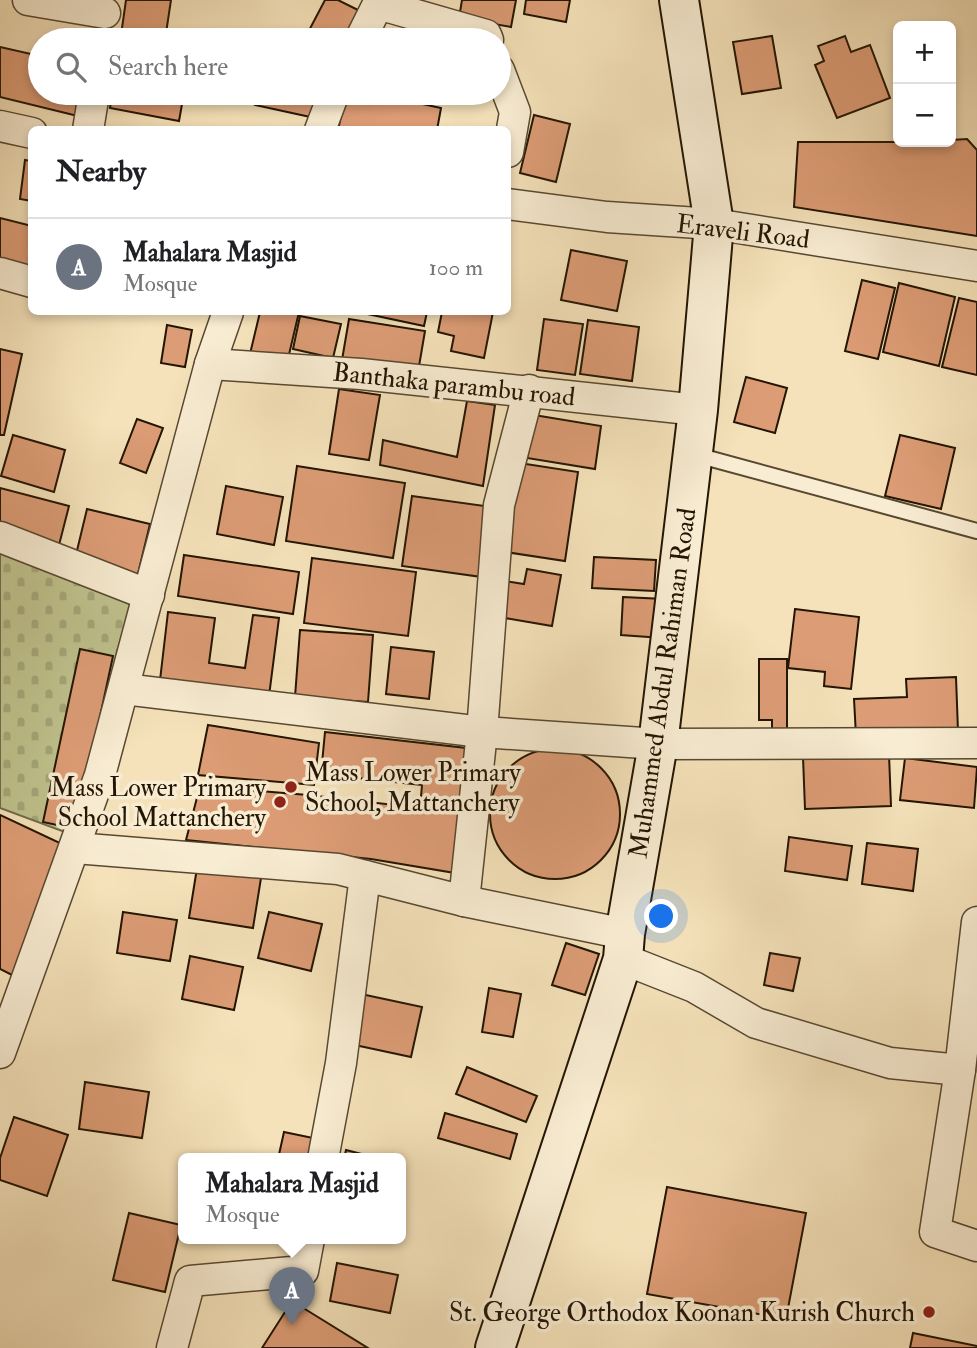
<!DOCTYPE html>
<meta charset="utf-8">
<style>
:root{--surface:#fff;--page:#f6f6f6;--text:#202124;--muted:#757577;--line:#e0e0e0;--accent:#2563eb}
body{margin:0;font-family:"IM FELL Double Pica",serif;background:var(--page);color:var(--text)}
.controls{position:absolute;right:21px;top:21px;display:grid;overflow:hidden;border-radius:10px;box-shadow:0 4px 10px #0003}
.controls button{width:63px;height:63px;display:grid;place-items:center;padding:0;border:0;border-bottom:2px solid var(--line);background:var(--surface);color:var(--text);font:35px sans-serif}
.you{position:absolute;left:662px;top:917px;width:24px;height:24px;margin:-18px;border:5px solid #fff;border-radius:50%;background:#1a73e8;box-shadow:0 0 0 10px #1a73e833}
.badge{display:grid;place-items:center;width:46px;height:46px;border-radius:50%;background:var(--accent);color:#fff;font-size:23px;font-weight:700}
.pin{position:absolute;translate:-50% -58px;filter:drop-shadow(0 2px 4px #0008)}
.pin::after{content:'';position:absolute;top:37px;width:24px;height:21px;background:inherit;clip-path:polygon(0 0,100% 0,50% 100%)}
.popup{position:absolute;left:178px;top:1153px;width:228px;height:91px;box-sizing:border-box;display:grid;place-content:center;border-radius:10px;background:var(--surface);filter:drop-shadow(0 2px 5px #0005);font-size:23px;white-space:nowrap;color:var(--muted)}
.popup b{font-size:26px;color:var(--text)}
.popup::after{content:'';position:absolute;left:50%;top:100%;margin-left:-14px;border:14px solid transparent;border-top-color:var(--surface)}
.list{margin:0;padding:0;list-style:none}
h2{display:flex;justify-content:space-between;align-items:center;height:91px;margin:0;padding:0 28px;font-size:30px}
h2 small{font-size:23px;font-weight:400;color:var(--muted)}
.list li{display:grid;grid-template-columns:46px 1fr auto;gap:21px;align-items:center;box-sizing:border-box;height:98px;padding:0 28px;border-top:2px solid var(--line)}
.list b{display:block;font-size:26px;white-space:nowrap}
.list p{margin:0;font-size:23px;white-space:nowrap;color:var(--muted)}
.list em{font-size:23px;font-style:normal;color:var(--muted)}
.icon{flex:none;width:38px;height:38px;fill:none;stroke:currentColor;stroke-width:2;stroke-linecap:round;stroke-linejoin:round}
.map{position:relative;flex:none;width:977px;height:1348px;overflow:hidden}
.search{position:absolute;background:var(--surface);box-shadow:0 4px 10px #0003;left:28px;top:28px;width:483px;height:77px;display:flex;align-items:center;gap:18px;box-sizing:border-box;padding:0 24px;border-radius:38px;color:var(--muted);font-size:26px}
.panel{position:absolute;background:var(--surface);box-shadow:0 4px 10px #0003;left:28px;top:126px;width:483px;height:189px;border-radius:10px}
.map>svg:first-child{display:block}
.cemetery{fill:url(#cemetery-stones);stroke:#716c48;stroke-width:2}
.building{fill:#dc9c75;stroke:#231503;stroke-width:2}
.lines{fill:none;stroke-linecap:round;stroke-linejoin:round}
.lane-casing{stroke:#584831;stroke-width:18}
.street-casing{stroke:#584831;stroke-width:33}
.secondary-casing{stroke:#231503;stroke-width:42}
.lane{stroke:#f8ecd2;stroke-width:14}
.street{stroke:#f8ecd2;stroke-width:30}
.secondary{stroke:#f8ecd2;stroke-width:38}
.poi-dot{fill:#8f2418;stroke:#f8ecd2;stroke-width:2.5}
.labels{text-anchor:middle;stroke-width:7;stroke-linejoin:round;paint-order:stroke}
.street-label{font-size:26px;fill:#231503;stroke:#f8ecd2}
.poi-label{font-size:26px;fill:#231503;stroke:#f8ecd2;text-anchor:end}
</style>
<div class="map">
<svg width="977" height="1348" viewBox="0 0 977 1348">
<defs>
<pattern id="cemetery-stones" width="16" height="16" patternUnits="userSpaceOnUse" patternTransform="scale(1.75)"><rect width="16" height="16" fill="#bfc28d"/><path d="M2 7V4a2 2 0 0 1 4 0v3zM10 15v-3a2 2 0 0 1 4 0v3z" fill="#a4a678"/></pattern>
</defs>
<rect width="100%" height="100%" fill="#f5e2ba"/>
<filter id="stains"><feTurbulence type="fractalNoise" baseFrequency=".00286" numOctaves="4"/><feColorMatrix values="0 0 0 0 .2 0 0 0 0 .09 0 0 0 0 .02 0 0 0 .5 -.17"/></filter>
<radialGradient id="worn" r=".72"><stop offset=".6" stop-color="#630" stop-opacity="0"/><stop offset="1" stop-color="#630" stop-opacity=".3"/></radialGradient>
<!-- cemetery -->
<path class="cemetery" d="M0 548 137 603 70 834 0 808Z"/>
<!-- building -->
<g class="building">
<path d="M126 0H171L165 40 121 35Z"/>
<path d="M325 0H338L360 11 344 40H304Z"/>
<path d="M462 0H516L511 27 459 18Z"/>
<path d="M526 0H570L566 22 524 14Z"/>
<path d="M393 29 443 38V40H391Z"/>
<path d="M772 36 781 88 742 94 733 42Z"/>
<path d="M845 36 851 52 870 45 890 98 837 118 815 65 824 61 818 46Z"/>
<path d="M0 47 40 56V93H88L82 117 0 97Z"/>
<path d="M112 93H184L179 121 110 108Z"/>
<path d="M258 93H320L315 118 255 105Z"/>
<path d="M346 93H372L441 108 437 130H338Z"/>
<path d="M534 115 570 124 556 182 520 173Z"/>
<path d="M967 139 977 150V236L794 207 798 142H951V140Z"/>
<path d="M25 160 32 161V201L20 199Z"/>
<path d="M0 218 32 226V270L0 262Z"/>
<path d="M571 250 627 261 617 311 561 300Z"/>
<path d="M862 280 895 288 878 359 845 351Z"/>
<path d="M899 283 955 297 939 366 883 352Z"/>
<path d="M959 298 977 302V375L942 367Z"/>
<path d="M260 312H299L287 363 250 354Z"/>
<path d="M358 312H427L424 326Z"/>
<path d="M442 312H493L484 358 451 351 454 336 438 332Z"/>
<path d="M300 316 341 324 333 358 293 349Z"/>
<path d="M349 319 425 331 418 372 342 360Z"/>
<path d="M544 319 583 324 575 375 537 370Z"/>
<path d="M588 320 639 327 632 381 580 374Z"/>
<path d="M167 325 192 330 185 367 161 363Z"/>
<path d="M0 349 22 354 4 435H0Z"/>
<path d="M746 377 787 388 775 433 734 422Z"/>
<path d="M339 389 380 395 369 460 329 454Z"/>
<path d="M467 401 495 405 483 486 380 465 383 440 457 457Z"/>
<path d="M534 415 601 426 595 469 527 458Z"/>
<path d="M137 419 163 428 146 473 120 463Z"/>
<path d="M13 435 65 450 54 492 1 476Z"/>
<path d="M900 435 955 448 941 509 885 496Z"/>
<path d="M513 462 578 472 565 561 499 551Z"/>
<path d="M297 466 405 483 393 558 286 541Z"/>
<path d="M226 486 283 497 274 545 217 534Z"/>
<path d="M0 488 69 506 58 549 0 533Z"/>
<path d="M412 496 492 507 482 577 402 566Z"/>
<path d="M87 509 150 524 137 578 74 563Z"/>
<path d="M184 555 299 572 293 614 178 596Z"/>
<path d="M594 557 656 560 654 591 592 588Z"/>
<path d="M312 558 416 572 408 636 304 623Z"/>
<path d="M527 569 561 575 552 626 499 617 505 581 524 584Z"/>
<path d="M623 597 664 599 662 638 621 635Z"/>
<path d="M795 609 859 617 851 689 824 686 825 672 788 668Z"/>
<path d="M168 612 215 618 209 663 245 668 253 615 279 618 268 704 159 689Z"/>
<path d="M300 630 373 635 368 702 295 697Z"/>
<path d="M391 647 434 652 429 699 386 694Z"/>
<path d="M80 649 113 656 76 829 43 822Z"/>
<path d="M759 659H787V732H772V720H759Z"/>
<path d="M956 677 958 731 856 736 854 699 907 697 906 679Z"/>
<path d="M208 725 319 743 314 785 198 775Z"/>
<path d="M325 732 475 749 461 874 371 859 186 840 200 786 308 795 420 808 422 785 321 774Z"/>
<circle cx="555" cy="814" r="65"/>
<path d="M889 754 891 806 805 809 803 757Z"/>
<path d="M905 758 977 767 974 808 900 800Z"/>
<path d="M0 815 62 844 14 976 0 969Z"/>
<path d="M789 837 852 846 847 880 785 871Z"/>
<path d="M867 843 918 849 913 891 862 884Z"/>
<path d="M197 868 261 878 253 928 189 918Z"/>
<path d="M123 912 177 920 170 961 117 953Z"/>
<path d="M269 912 322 924 311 971 258 958Z"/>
<path d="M566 943 599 954 585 995 552 985Z"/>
<path d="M770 953 800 958 793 991 764 985Z"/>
<path d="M190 956 243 967 234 1010 182 999Z"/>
<path d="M489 988 521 994 513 1037 482 1032Z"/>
<path d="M361 994 422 1007 411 1057 350 1044Z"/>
<path d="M467 1067 537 1096 526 1122 456 1094Z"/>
<path d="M85 1082 149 1092 142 1138 79 1129Z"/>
<path d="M445 1113 517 1134 510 1159 438 1138Z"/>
<path d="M14 1117 68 1135 47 1196 0 1180V1158Z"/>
<path d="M284 1132 313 1138 309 1159H278Z"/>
<path d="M346 1150 381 1159H344Z"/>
<path d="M667 1187 806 1213 786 1319 647 1294Z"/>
<path d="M129 1213 181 1225 165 1292 113 1280Z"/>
<path d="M337 1263 398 1275 390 1313 330 1301Z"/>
<path d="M292 1301 368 1348H262Z"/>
<path d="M913 1333 977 1346V1348H910Z"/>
</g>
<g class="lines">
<defs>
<path id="lane" d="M693 454 977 531"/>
<g id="street">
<path d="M28 0 105 13"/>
<path d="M360 40 378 4 486 35 488 40"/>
<path d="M499 70 515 112 508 152"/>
<path d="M0 126 32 133"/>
<path d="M88 130 94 93"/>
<path d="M320 130 334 93"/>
<path d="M508 204 607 217 714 224 977 266"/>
<path d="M0 273 32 282"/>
<path d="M210 364 361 374 698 410"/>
<path d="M0 537 149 595"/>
<path d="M124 689 482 732 658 744 977 743"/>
<path d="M75 848 338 869 464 901 625 934"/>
<path d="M464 901 482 732 499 505 529 390"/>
<path d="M623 959 694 987 756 1023 890 1063 960 1070 935 1232 977 1246"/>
<path d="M0 1053 100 775 210 364 228 312"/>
<path d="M960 1070 977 922"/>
<path d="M323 1159 341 1063 365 876"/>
<path d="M172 1348 190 1281 303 1271 309 1239"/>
</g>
<path id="secondary" d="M495 1348 623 959 625 934 658 744 698 410 714 224 679 0"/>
</defs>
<!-- lane casing -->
<use href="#lane" class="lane-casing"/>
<!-- street casing -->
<use href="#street" class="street-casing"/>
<!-- secondary casing -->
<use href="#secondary" class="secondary-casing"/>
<!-- lane -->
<use href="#lane" class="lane"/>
<!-- street -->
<use href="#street" class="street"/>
<!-- secondary -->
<use href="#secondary" class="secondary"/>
</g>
<!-- markers -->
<g class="poi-dot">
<circle cx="291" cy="787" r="7"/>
<circle cx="280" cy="802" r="7"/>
<circle cx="929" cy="1312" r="7"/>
</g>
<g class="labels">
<!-- street labels -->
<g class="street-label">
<text transform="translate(743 231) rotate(7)" y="9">Eraveli Road</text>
<text transform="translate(454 384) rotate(6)" y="9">Banthaka parambu road</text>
<text transform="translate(662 683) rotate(-82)" y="9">Muhammed Abdul Rahiman Road</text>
</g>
<!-- poi labels -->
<g class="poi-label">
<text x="305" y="781" text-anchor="start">Mass Lower Primary<tspan x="305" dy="30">School, Mattanchery</tspan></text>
<text x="266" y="796">Mass Lower Primary<tspan x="266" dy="30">School Mattanchery</tspan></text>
<text x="915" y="1321">St. George Orthodox Koonan Kurish Church</text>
</g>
</g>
<rect width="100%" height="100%" filter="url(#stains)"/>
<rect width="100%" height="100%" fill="url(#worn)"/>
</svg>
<div class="controls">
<button>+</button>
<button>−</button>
</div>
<div class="you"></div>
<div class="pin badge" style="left:292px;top:1325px;background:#6b7280">A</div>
<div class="popup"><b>Mahalara Masjid</b>Mosque</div>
<div class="search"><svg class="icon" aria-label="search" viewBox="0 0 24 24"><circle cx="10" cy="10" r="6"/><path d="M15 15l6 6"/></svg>Search here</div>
<section class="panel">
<h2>Nearby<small></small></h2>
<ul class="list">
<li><span class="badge" style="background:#6b7280">A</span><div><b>Mahalara Masjid</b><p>Mosque</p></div><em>100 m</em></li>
</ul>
</section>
</div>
